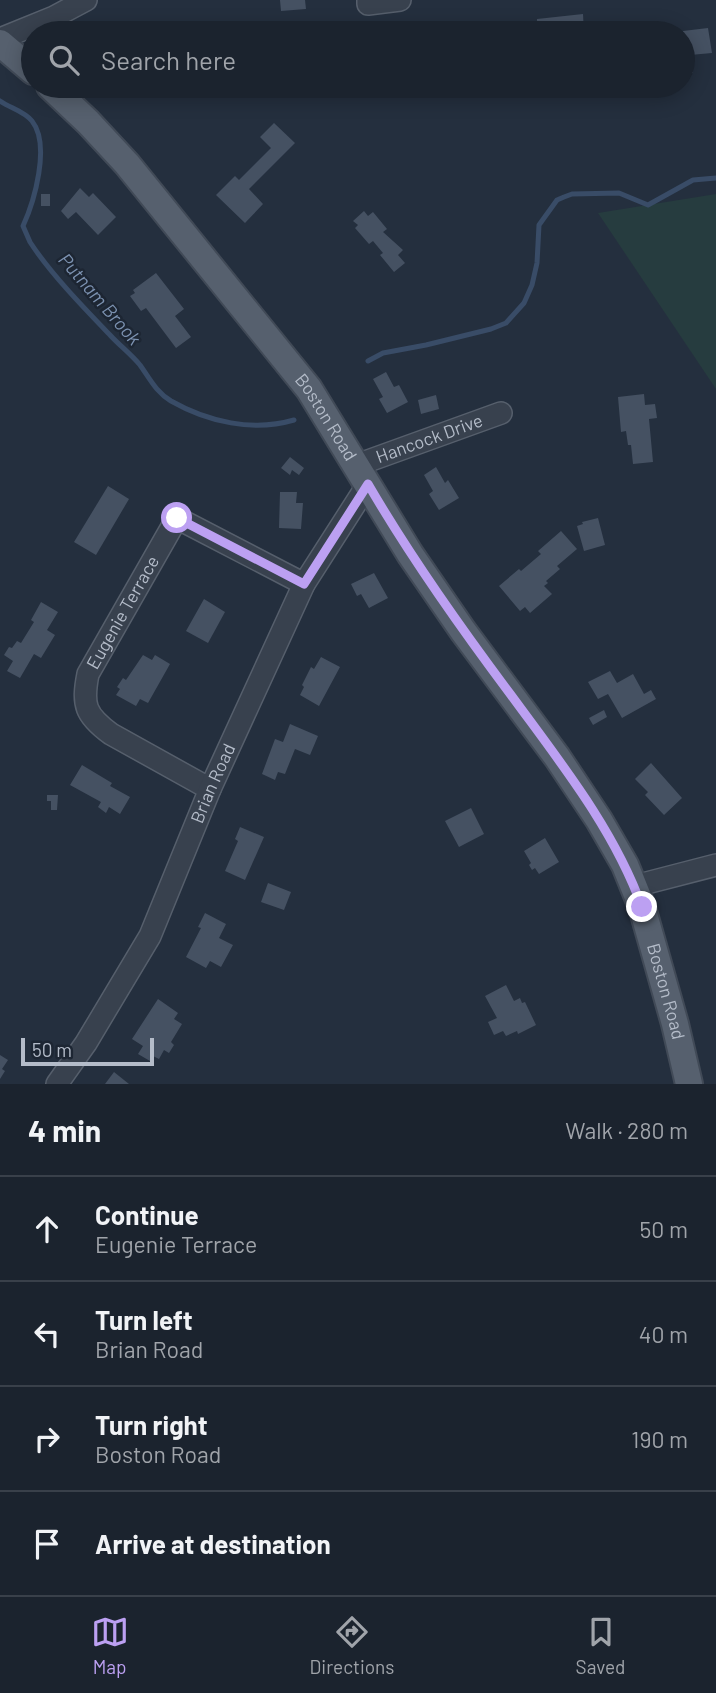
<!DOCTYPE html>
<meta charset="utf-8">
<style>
:root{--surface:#1b232e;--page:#282f3a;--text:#f1f3f6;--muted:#a0a4aa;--line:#39404a;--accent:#bca0f2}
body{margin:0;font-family:Barlow,sans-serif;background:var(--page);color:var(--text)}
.scale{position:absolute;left:21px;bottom:18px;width:133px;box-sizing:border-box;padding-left:7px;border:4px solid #b4bcc9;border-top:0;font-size:19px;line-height:24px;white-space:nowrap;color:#b4bcc9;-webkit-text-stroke:5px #1d2633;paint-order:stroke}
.stop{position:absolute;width:21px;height:21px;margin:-16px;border:5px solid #bca0f2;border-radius:50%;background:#fff}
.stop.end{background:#bca0f2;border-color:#fff;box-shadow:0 2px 7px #0008}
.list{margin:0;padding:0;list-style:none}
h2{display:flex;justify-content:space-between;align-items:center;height:91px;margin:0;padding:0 28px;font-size:30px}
h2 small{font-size:23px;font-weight:400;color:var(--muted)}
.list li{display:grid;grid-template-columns:46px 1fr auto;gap:21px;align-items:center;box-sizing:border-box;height:105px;padding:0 28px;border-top:2px solid var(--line)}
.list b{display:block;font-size:26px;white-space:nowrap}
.list p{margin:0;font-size:23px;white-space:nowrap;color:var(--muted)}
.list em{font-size:23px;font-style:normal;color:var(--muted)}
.icon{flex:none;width:38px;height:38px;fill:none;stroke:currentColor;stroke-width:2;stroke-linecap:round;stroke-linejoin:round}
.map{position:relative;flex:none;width:716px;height:1084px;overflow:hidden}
.search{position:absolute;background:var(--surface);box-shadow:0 4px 18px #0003;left:21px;right:21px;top:21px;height:77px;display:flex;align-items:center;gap:18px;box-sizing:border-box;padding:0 24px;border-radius:38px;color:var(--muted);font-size:26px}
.sheet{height:511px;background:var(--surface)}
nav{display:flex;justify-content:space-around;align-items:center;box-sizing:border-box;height:98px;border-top:2px solid var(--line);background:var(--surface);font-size:19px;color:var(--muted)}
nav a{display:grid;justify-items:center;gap:4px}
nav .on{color:var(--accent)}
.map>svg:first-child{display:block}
.green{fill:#263c3f}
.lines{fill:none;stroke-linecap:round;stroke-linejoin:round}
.stream{stroke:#394c67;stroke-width:5}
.building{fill:#455162}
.minor-casing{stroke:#565f6c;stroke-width:24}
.major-casing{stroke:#414a57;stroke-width:30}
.minor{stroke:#38414e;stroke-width:21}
.major{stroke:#56606e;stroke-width:26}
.route{stroke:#bca0f2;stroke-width:9}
.labels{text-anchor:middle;stroke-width:5;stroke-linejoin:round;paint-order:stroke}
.street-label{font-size:18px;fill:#b4bcc9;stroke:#1d2633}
.water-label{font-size:19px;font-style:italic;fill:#7c92b1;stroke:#1d2633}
</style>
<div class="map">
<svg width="716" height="1084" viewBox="0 0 716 1084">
<rect width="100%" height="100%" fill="#242f3e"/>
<!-- green -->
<path class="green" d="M716 194V389L598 213Z"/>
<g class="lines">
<!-- stream -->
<g class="stream">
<path d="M0 101C10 108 24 111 32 121 51 145 34 202 23 226L30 242C50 273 84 308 110 335 119 345 131 354 140 365 150 379 156 392 171 401 208 422 253 432 294 420"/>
<path d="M368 361 383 353 426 345 491 329 506 323 524 303 532 285 537 263 539 225 557 200 564 197 572 194 619 193 648 205 693 180 716 178"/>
</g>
</g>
<!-- building -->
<g class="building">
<path d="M280 0H305L306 9 281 11Z"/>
<path d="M583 14 584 33H537V19Z"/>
<path d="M182 25V30L191 29 192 33H147L146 28Z"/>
<path d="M708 28 712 53 690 55 693 73 683 74V31Z"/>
<path d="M274 123 295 143 249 189 263 204 245 223 216 195 235 176 239 180 271 148 260 137Z"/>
<path d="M80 188 89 197 93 193 116 217 98 235 76 212 68 219 61 211Z"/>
<rect x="41" y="194" width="9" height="12"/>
<path d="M364 211 368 216 373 212 387 229 383 232 403 250 398 255 405 263 394 272 380 255 383 253 373 241 369 244 355 228 358 225 353 221Z"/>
<path d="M156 273 184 309 175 316 191 337 176 348 146 308 141 311 130 296 135 293 133 290Z"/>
<path d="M386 372 394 387 399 385 408 402 387 413 379 399 383 397 373 379Z"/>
<path d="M644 394 645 405 655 404 657 418 649 419 653 462 633 464 631 445H628L626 431 621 432 618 397Z"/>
<path d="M436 395 439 409 421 414 418 400Z"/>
<path d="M290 457 304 468 299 475 292 470 290 475 281 468Z"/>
<path d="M436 467 445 483 448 480 459 498 439 510 429 494 433 491 424 475Z"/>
<path d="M108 486 129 499 96 555 74 542Z"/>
<path d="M280 492H297L296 503H303L301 529 279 528Z"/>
<path d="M598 518 605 545 584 551 577 526 583 524 582 522Z"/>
<path d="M561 531 577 549 557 566 560 569 546 581 548 583 544 586 552 594 530 613 525 607 520 611 499 586 519 569 521 571 541 554 538 551Z"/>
<path d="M374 573 388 598 369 608 361 594 357 596 351 584Z"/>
<path d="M204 599 225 612 208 643 186 631Z"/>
<path d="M41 602 58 612 47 630 55 635 41 658 34 654 20 678 7 671 13 661 4 655 9 647 12 648 17 641 21 643 34 622 31 620Z"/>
<path d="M143 655 152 660 155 655 170 664 148 703 140 699 136 706 116 695 120 689 117 687 123 678 126 680Z"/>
<path d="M321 657 340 667 319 706 300 695 304 687 302 685 311 667 314 669Z"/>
<path d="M610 671 617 683 633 674 644 694 651 690 656 699 622 718 608 694 598 699 588 682Z"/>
<path d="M604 710 607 717 593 725 589 718Z"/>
<path d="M290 724 318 736 310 755 295 749 285 774 278 772 275 780 262 774 275 739 283 742Z"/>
<path d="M651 763 682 798 664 815 645 795 648 792 635 779Z"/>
<path d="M82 765 112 783 110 786 130 797 120 814 109 807 106 813 98 807 101 802 70 785Z"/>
<path d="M47 795H58L57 810H51V801H47Z"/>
<path d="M471 808 484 834 459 847 445 821Z"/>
<path d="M240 827 264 837 245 880 225 871 238 841 235 839Z"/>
<path d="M545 838 559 862 539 874 535 868 532 870 529 865 531 863 524 851Z"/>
<path d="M268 883 291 892 284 910 261 902Z"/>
<path d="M205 913 226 924 219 938 233 945 221 967 210 961 206 968 186 957 201 928 198 927Z"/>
<path d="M506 985 514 1001 520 998 522 1003 525 1002 536 1025 518 1034 517 1031 506 1036 503 1031 494 1035 488 1022 497 1018 485 996Z"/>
<path d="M158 999 178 1013 174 1019 182 1024 171 1042 174 1045 169 1053 164 1050 159 1059 153 1056 150 1061 138 1054 143 1046 132 1039Z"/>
<path d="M0 1055 8 1060 2 1069 5 1071 0 1079Z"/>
<path d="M114 1072 129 1084H105Z"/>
</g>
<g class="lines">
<defs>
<g id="minor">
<path d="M368 0V4L400 0"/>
<path d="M0 39 54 17 86 0"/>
<path id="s1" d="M357 465 501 413"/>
<path id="s2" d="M210 789 111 734C85 715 82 705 88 674L177 518 304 584"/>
<path d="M635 886 716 865"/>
<path id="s3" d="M57 1084 86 1043 150 936 210 789 304 584 368 484"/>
</g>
<g id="major">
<path d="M0 43 33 71"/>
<path id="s4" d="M50 86 88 122 127 164 309 389 410 554 463 631 557 757 599 820 625 865 642 907 675 1024 689 1084"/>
</g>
</defs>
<!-- minor casing -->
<use href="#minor" class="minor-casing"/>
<!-- major casing -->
<use href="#major" class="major-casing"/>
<!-- minor -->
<use href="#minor" class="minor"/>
<!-- major -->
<use href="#major" class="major"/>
</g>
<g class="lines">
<!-- route -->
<path class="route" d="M177 518 304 584 368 484C411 558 460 627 511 695 560 762 614 829 642 907"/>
</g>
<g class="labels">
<!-- street labels -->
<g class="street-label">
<text dy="6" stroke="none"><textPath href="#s4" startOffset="432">Boston Road</textPath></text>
<text dy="6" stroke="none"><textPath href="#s1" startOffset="77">Hancock Drive</textPath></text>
<text dy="6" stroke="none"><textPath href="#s2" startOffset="254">Eugenie Terrace</textPath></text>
<text dy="6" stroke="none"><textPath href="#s3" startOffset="340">Brian Road</textPath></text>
<text dy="6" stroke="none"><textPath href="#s4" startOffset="1104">Boston Road</textPath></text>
</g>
<!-- water labels -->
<g class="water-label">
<text transform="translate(100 299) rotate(49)" y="7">Putnam Brook</text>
</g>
</g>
</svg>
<div class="scale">50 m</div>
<div class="stop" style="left:177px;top:518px"></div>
<div class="stop end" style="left:642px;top:907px"></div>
<div class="search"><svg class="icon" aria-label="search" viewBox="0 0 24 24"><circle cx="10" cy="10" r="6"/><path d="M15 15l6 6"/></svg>Search here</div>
</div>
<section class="sheet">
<h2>4 min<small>Walk · 280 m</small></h2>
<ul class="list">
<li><svg class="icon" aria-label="ahead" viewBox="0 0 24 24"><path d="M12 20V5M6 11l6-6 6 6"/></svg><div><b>Continue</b><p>Eugenie Terrace</p></div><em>50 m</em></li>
<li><svg class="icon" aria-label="left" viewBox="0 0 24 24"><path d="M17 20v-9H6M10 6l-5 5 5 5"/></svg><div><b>Turn left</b><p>Brian Road</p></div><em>40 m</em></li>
<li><svg class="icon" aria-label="right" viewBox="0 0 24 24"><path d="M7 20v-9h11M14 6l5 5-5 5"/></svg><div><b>Turn right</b><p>Boston Road</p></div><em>190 m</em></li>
<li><svg class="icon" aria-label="arrive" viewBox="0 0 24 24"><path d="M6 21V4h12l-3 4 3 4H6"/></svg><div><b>Arrive at destination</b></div></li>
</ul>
</section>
<nav>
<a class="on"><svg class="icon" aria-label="map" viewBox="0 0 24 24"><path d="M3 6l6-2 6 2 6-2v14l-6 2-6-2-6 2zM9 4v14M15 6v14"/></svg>Map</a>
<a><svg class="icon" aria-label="directions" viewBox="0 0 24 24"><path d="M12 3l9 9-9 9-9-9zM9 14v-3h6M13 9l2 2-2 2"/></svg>Directions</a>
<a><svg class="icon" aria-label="saved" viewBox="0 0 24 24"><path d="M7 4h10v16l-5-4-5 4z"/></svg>Saved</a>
</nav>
